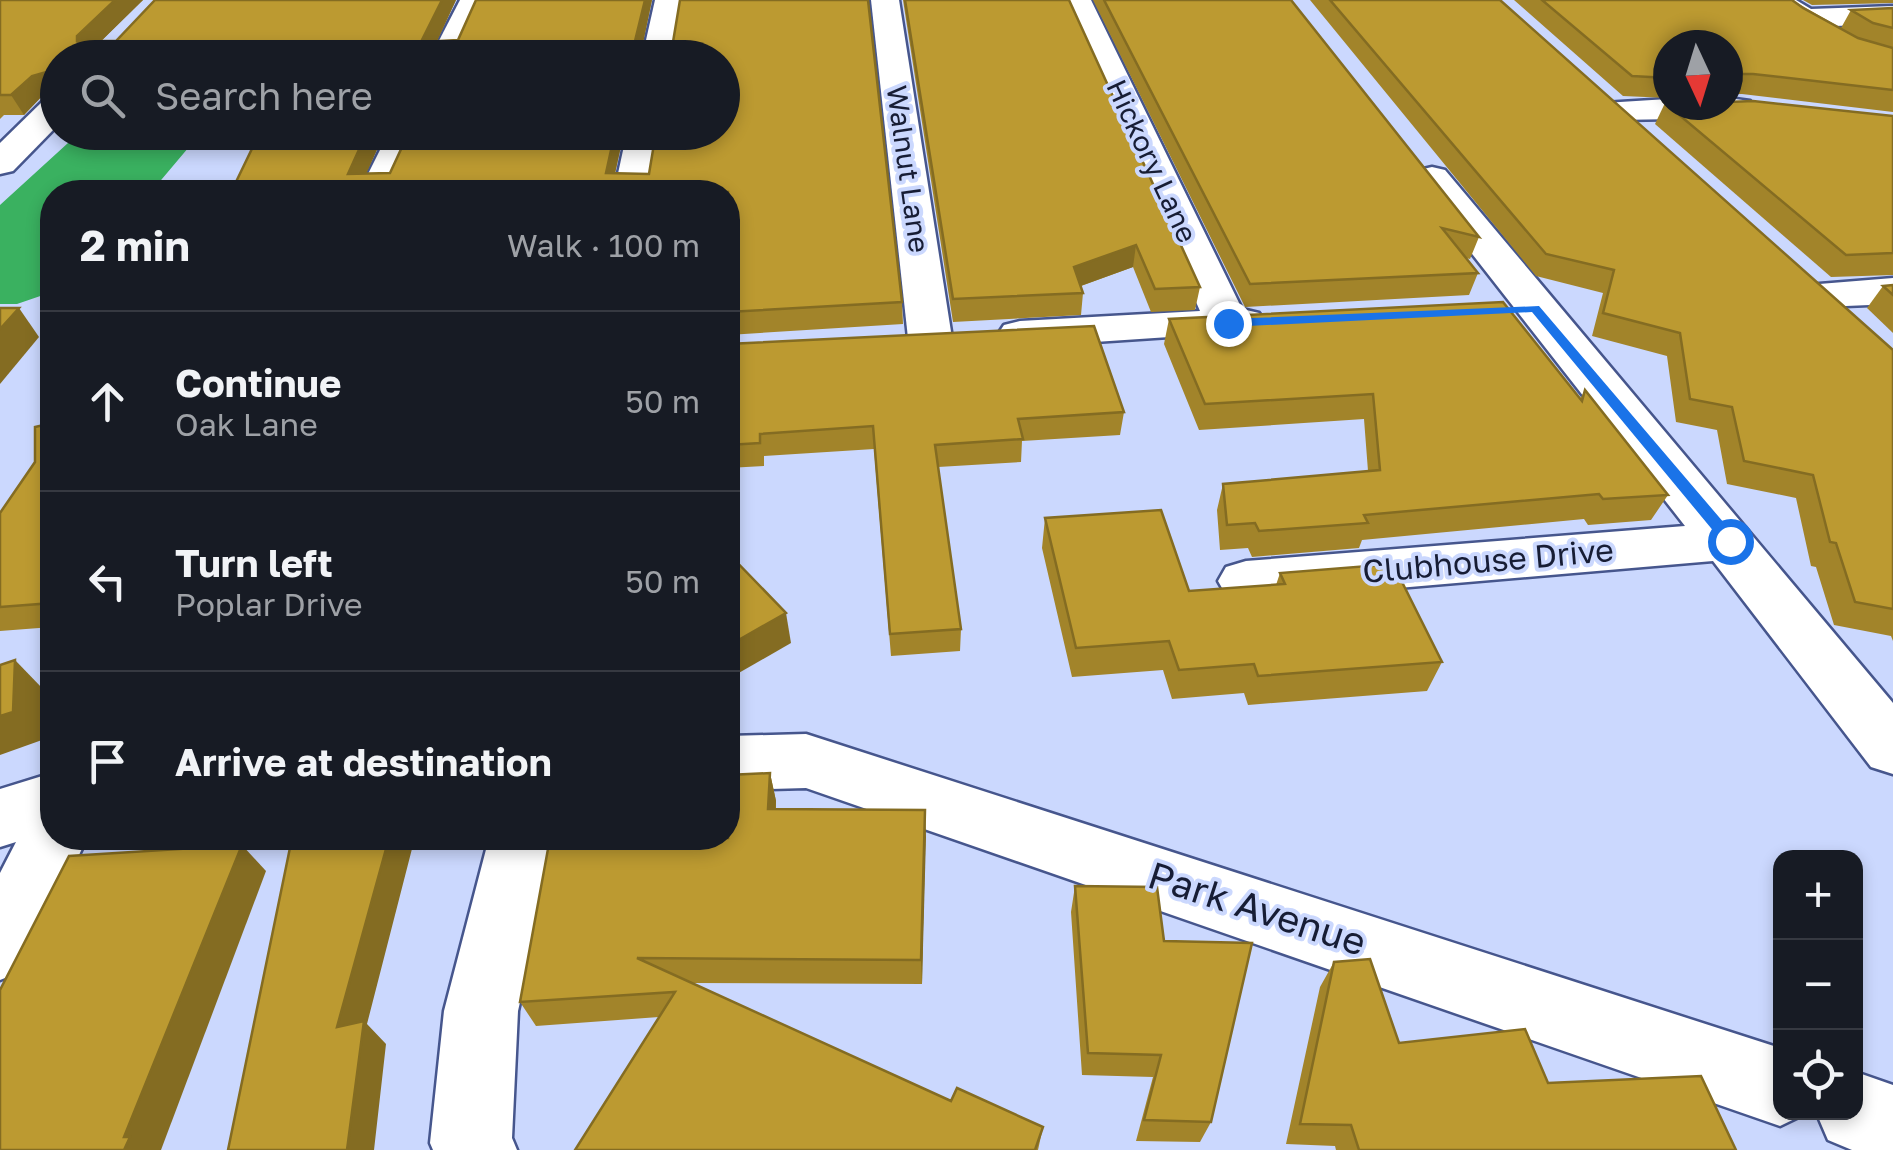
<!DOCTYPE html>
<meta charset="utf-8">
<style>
:root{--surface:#171b24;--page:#20242c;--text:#f1f3f6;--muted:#9ea1a6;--line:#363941}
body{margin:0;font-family:"Golos Text",sans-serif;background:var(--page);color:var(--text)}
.controls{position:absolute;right:30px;bottom:30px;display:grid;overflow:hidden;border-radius:20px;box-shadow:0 5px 15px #0003}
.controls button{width:90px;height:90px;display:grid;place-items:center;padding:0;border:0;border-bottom:2px solid var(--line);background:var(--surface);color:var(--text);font:50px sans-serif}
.compass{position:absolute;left:1653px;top:30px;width:90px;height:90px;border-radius:50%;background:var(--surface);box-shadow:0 5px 15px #0003;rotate:176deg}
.stop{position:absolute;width:30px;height:30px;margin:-22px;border:8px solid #1a73e8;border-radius:50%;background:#fff}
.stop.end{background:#1a73e8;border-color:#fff;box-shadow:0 2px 10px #0008}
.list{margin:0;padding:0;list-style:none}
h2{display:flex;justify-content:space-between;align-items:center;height:130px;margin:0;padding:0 40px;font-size:42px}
h2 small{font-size:32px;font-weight:400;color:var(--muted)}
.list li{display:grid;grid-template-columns:65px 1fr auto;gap:30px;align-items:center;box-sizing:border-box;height:180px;padding:0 40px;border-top:2px solid var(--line)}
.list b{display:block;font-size:38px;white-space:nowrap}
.list p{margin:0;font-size:32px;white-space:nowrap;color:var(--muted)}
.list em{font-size:32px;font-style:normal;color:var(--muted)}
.icon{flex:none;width:55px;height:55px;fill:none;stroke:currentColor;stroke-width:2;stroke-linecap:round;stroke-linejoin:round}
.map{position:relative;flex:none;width:1893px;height:1150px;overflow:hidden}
.search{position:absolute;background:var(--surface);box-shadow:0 5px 15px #0003;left:40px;top:40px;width:700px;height:110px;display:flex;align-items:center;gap:25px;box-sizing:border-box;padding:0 35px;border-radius:55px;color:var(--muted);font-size:38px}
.panel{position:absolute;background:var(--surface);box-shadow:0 5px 15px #0003;left:40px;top:180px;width:700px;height:670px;border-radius:40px}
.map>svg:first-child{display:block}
.water{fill:#3ab160}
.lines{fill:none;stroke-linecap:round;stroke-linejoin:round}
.street-casing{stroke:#46568d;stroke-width:5}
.street{fill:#fff;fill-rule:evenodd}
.wall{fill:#a2842a}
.shaded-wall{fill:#846c22}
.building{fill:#bc9a31;stroke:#846c22;stroke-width:2.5}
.route{fill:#1a73e8}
.labels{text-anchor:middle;stroke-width:8;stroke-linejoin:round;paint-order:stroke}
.far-street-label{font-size:28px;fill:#171d35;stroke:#cbd8fe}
.street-label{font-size:32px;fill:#171d35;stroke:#cbd8fe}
.near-street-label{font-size:38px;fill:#171d35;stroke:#cbd8fe}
</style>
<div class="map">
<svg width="1893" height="1150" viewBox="0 0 1893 1150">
<rect width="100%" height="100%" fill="#cbd8fe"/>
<!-- water -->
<path class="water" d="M86 132 192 133 194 141 151 192H52V292L17 304H0V205L68 143Z"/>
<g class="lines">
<defs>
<g id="street">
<path d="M460 0H488L461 58H430Z"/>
<path d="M655 0H683L674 58H642Z"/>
<path d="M871 0H899L952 338 946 347 930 351 914 347 908 338Z"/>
<path d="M1063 0H1091L1242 309 1259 313 1266 322 1259 331 1020 347 1004 343 998 334 1004 325 1020 321 1200 311Z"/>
<path d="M1762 0H1796L1811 9 1893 6V24L1805 27 1795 24Z"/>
<path d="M58 95V125L13 171 0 174V143L46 98Z"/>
<path d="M1728 98 1750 101 1755 108 1750 115 1738 118 1616 120 1604 117 1599 110 1604 103 1668 99V105H1728Z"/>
<path d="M389 132H424L395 192H359Z"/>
<path d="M627 132H661L651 192H614Z"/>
<path d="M1432 167 1445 170 1893 703V774L1871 767 1713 561 1246 601 1226 595 1218 581 1226 567 1246 561 1685 526 1419 186 1414 178 1419 170Z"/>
<path d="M1893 278V304L1822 307 1807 303 1801 294 1807 285Z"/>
<path d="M806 734 1780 1048V1112H1809L1780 1126 806 788 728 790V736Z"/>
<path d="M52 773V838H87L25 970 0 980V873L16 842 0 847V789Z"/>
<path d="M489 838H557L518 1011 512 1138 517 1150H433L430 1143 444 1011Z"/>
<path d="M1856 1072 1893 1085V1150H1852L1828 1140 1816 1112H1856Z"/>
</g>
</defs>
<!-- street casing -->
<use href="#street" class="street-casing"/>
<!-- street -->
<use href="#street" class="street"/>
</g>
<!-- wall -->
<g class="wall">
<path d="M0 0H143L101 41H116L155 0H456L437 41 458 40 476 0H652L643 41 673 42 680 0H868L902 302 903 324 728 335V192H196L235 184 260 132H385L366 173H390L409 132H624L615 173 649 174 656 132H722V58H58V106L50 93 43 95 24 115H4L0 119Z"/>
<path d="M903 0H1069L1200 287 1195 310 1151 312 1133 267 1081 286 1083 293 1081 315 953 322Z"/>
<path d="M1093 0H1291L1479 237 1470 259 1466 258 1478 273 1469 295 1245 307Z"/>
<path d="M1310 0H1500L1893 350V641L1891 636 1834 625 1816 567 1811 566 1796 498 1727 484 1717 430 1676 422 1667 356 1592 336 1603 293 1536 276Z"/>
<path d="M1514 0H1792L1841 28 1851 10 1893 8V112L1742 94H1728V45H1668V98L1623 96Z"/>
<path d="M1803 0H1893V3L1812 5Z"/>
<path d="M1665 103 1893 116V275L1831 277 1655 124Z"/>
<path d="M1893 285V333L1867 308 1883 286Z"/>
<path d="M1169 319 1580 399 1585 390 1668 495 1651 520 1588 525 1584 519 1362 540 1359 548 1252 557 1248 548 1220 550 1217 510 1223 484 1368 471 1364 419 1199 430 1164 344Z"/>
<path d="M728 344 1124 412 1120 435 1022 441 1021 462 938 467 961 629 960 651 891 656 874 449 764 456V466L728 468Z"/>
<path d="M52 423V627L0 631V513L35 462Z"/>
<path d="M1045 518 1189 591 1276 585 1280 573 1442 662 1427 691 1248 705 1244 693 1172 699 1163 670 1072 677 1042 548Z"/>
<path d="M770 773 776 801V809L925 810 922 984 691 983 951 1101 957 1088 1043 1127 1038 1150H575L659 1017 536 1026 520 1002 550 838H728V775Z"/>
<path d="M1075 886 1164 941 1211 1122 1200 1142 1136 1141 1153 1077 1082 1075 1071 912Z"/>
<path d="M1334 962 1399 1043 1548 1083 1736 1150H1336L1335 1146 1286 1144 1320 987Z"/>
</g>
<!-- shaded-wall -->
<g class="shaded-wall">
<path d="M115 0H143L87 55 77 41V36Z"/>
<path d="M442 0H456L429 58 421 42Z"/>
<path d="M645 0H652L640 58 635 41Z"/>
<path d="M46 72 57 91 43 95 24 115 11 95 32 76Z"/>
<path d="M367 132H385L358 192 348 174Z"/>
<path d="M615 132H624L611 192 606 173Z"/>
<path d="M1136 245 1133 267 1072 289 1074 267Z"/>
<path d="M19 308 39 337 0 384V329Z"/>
<path d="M786 613 791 643 730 678 728 665V646Z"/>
<path d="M15 660 43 689 42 740 0 755V716Z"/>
<path d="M770 773 776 801 774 837 768 809Z"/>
<path d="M925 810 926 837 922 984 921 960Z"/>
<path d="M389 838H412L414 841 367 1024 386 1044 374 1150H347L337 1027Z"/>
<path d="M242 845 266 871 161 1150H124V1137Z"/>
</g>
<!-- building -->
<g class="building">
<path d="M0 0H115L77 36V41H116L155 0H442L421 42 458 40 476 0H645L635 41 673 42 680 0H868L902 302 728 312V192H196L235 184 260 132H367L348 174 390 173 409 132H615L606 173 649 174 656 132H722V58H58V93H50V75L46 72 32 76 11 95H0Z"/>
<path d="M905 0H1069L1200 287 1155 289 1136 245 1074 267 1083 293 953 299Z"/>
<path d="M1104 0H1291L1479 237 1442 228 1478 273 1250 284Z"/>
<path d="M1330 0H1500L1893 350V609L1855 602 1836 543 1830 542 1813 475 1744 461 1732 407 1690 399 1680 333 1603 313 1614 270 1546 254Z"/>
<path d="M1542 0H1792L1803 8 1858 38 1893 48V90L1753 74H1738L1735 81 1728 80V45H1668V78L1632 76Z"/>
<path d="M1893 8V28L1873 23 1851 10Z"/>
<path d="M1753 101 1893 116V253L1846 255 1665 103H1668V105H1728V102Z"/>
<path d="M1893 285V295L1883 286Z"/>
<path d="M1503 302 1582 401 1585 390 1668 495 1603 499 1599 494 1364 515 1368 523 1259 531 1255 523 1227 525 1223 484 1380 470 1373 394 1205 404 1169 319Z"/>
<path d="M0 308H19L0 329Z"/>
<path d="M1094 326 1124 412 1018 419 1023 439 935 445 961 629 890 634 873 426 760 434V443L728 445V344Z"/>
<path d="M52 423V603L0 607V513L35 462V427Z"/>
<path d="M1161 510 1189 591 1285 584 1280 573 1393 564 1442 662 1258 676 1254 664 1179 670 1169 641 1076 648 1045 518Z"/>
<path d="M728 553 786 613 728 646Z"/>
<path d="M15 660 13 712 0 716V665Z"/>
<path d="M770 773 768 809 925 810 921 960 637 958 951 1101 957 1088 1043 1127 1035 1150H575L675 992 520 1002 550 838H728V775Z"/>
<path d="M292 838H389L337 1027 364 1021 347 1150H228Z"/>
<path d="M242 845 124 1137H130L124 1150H0V990L69 856Z"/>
<path d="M1075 886 1157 887 1164 941 1252 943 1211 1122 1144 1120 1161 1055 1088 1053Z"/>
<path d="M1370 959 1399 1043 1525 1029 1548 1083 1701 1076 1736 1150H1359L1351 1125 1300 1124 1334 962Z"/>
</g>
<!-- route -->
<path class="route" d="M1539 306 1736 537V545H1725L1532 312 1228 327 1221 323 1228 319Z"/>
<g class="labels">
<!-- far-street labels -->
<g class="far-street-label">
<text transform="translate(1152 161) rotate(65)" y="10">Hickory Lane</text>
<text transform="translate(908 169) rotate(82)" y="10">Walnut Lane</text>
</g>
<!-- street labels -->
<g class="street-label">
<text transform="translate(1488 561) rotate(-5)" y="11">Clubhouse Drive</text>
</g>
<!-- near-street labels -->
<g class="near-street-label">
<text transform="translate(1257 909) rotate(18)" y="13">Park Avenue</text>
</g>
</g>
</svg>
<div class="controls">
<button>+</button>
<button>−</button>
<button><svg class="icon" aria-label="locate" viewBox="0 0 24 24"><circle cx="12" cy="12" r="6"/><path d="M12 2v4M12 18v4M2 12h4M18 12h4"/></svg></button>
</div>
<svg class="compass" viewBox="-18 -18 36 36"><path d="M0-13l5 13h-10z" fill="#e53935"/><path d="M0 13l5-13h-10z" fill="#9ea1a6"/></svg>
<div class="stop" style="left:1730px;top:541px"></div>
<div class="stop end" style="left:1228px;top:323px"></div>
<div class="search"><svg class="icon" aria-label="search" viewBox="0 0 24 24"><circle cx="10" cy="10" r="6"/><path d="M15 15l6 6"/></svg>Search here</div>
<section class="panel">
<h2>2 min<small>Walk · 100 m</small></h2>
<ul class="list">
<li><svg class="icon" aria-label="ahead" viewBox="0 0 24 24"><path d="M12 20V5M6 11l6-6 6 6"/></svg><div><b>Continue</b><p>Oak Lane</p></div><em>50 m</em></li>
<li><svg class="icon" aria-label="left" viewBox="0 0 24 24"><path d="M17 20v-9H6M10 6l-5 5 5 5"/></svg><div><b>Turn left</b><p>Poplar Drive</p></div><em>50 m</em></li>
<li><svg class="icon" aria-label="arrive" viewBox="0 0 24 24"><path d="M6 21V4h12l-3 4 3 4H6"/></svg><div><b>Arrive at destination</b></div></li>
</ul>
</section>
</div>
